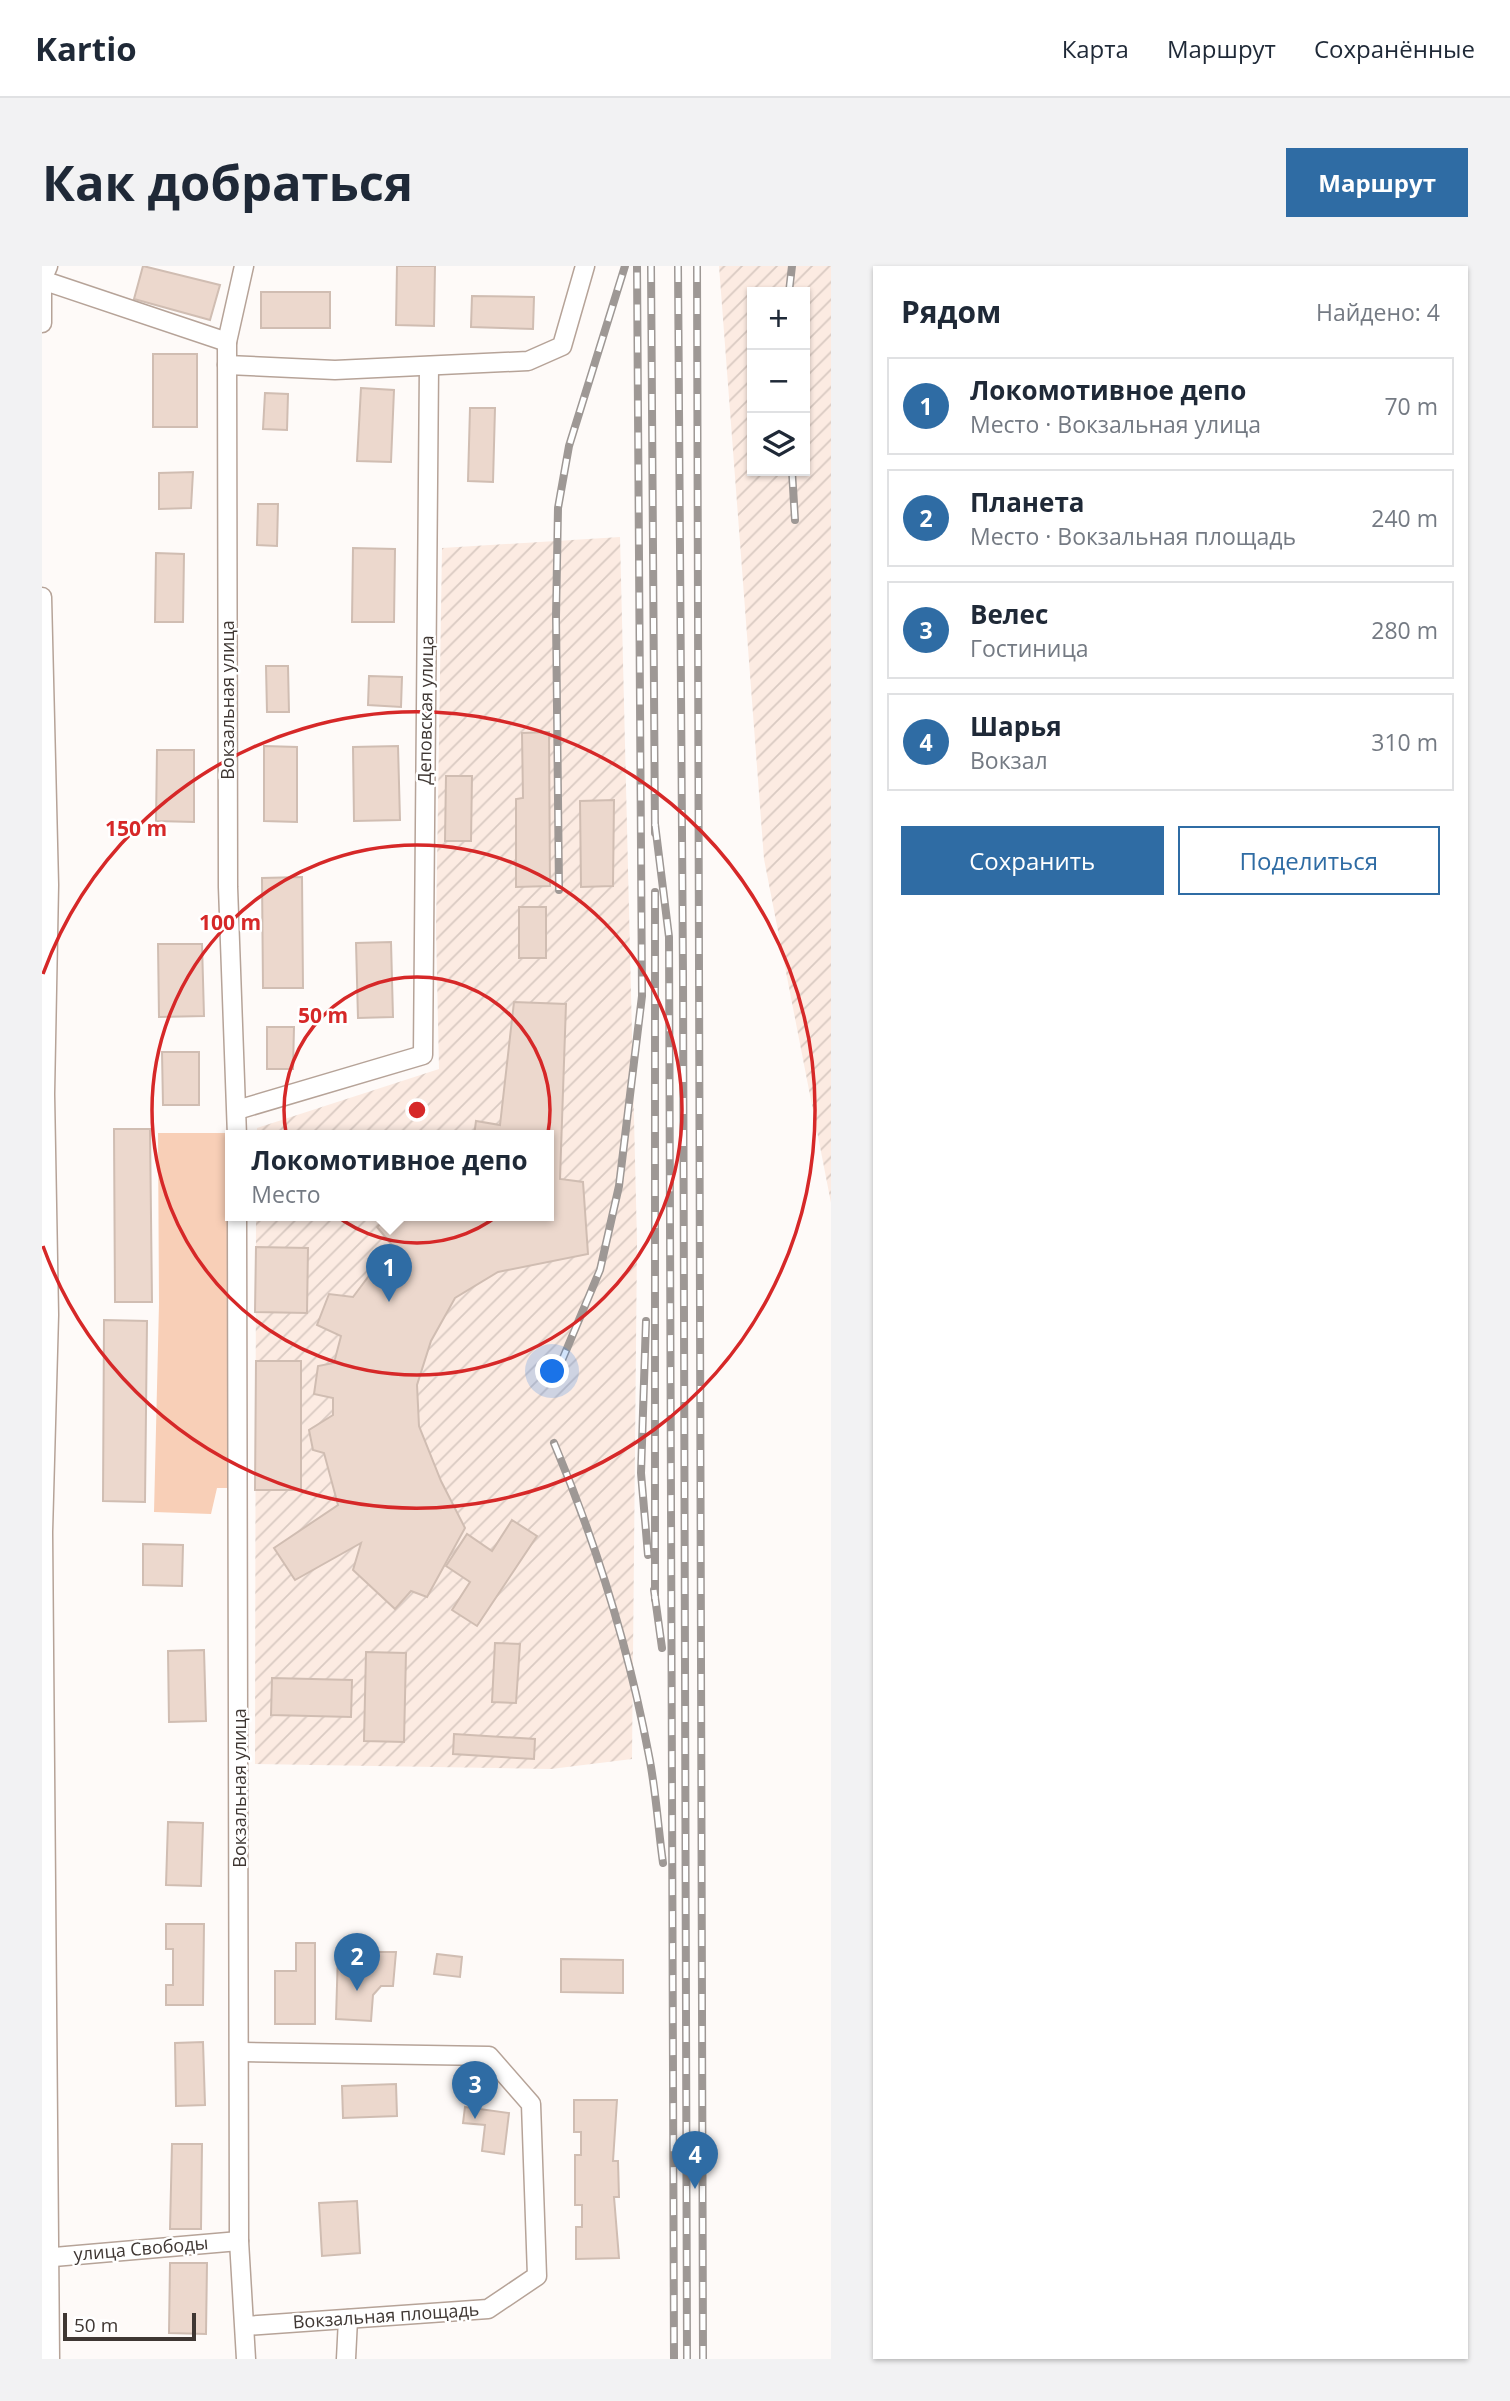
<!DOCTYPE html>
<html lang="ru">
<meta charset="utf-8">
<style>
:root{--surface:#fff;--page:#f2f2f3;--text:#1f2937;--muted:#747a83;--line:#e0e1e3;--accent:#2f6ca4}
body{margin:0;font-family:"Open Sans",sans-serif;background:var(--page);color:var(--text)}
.controls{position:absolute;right:21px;top:21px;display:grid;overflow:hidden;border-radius:0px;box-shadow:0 2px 5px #0004}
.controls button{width:63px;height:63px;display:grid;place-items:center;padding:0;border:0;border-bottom:2px solid var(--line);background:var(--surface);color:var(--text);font:35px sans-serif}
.scale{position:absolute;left:21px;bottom:18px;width:133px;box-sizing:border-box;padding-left:7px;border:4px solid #3f3733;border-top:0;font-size:19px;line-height:24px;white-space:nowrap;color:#3f3733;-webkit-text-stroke:5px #fff;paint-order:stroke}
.you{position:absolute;left:511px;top:1106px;width:24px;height:24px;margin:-18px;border:5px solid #fff;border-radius:50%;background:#1a73e8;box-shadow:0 0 0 10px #1a73e833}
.badge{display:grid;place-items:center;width:46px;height:46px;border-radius:50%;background:var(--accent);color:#fff;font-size:23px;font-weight:700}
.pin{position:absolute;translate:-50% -58px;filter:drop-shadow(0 2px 4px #0008)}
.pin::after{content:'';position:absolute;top:37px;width:24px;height:21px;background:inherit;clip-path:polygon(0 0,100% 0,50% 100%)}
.popup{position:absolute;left:183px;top:864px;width:329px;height:91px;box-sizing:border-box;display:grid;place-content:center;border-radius:0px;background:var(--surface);filter:drop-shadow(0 2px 5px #0005);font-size:23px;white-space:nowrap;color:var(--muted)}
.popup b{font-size:26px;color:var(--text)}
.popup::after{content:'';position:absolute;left:50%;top:100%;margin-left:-14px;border:14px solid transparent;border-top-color:var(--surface)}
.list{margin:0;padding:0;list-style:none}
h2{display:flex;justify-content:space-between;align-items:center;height:91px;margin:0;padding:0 28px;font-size:30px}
h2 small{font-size:23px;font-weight:400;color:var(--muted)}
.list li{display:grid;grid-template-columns:46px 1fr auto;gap:21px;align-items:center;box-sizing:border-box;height:98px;margin:0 14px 14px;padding:0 14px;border:2px solid var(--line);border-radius:0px}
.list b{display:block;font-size:26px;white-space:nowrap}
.list p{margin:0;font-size:23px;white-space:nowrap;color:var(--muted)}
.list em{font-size:23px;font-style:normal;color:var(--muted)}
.actions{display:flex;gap:14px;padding:21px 28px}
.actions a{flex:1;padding:16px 0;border:2px solid var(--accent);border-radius:0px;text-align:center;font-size:24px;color:var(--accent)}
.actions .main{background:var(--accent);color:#fff}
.icon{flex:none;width:38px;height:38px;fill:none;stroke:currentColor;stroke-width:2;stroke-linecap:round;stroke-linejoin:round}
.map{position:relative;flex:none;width:789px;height:2093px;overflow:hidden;border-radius:0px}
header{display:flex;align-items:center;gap:42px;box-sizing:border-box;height:98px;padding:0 35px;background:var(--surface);border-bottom:2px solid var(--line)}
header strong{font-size:33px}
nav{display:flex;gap:38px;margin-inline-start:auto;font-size:24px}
.intro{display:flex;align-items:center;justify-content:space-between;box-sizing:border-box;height:168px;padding:0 42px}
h1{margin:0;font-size:49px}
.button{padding:18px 32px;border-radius:0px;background:var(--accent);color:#fff;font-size:24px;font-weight:700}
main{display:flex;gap:42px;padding:0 42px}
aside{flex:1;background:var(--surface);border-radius:0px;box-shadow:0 2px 5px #0004}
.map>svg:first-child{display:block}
.industrial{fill:url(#industrial-furrows);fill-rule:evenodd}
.grass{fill:#f8cfb7}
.building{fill:#ecd8cd;stroke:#d0bdb2;stroke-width:2}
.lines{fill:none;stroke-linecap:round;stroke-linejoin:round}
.minor-casing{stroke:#b6a398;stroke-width:21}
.minor{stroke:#fff;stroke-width:18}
.rail-casing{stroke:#9e9895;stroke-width:8}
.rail{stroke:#fff;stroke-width:5;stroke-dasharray:16;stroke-linecap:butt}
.ring{fill:none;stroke:#d62828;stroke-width:3.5}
.labels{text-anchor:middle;stroke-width:5;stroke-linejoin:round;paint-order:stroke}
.street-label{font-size:18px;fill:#3f3733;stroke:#fff}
.centre{fill:#d62828;stroke:#fff;stroke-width:3.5}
.ring-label{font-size:21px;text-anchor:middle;font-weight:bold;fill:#d62828;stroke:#fff;stroke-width:5;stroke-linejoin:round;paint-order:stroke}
</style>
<header>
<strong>Kartio</strong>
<nav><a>Карта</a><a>Маршрут</a><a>Сохранённые</a></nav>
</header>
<div class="intro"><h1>Как добраться</h1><a class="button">Маршрут</a></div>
<main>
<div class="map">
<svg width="789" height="2093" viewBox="0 0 789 2093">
<defs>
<pattern id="industrial-furrows" width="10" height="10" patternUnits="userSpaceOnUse" patternTransform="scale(1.75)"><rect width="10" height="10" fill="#fcebe2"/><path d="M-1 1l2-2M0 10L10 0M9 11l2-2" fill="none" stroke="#d9cac2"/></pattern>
</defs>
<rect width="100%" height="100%" fill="#fefaf8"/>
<!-- industrial -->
<g class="industrial">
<path d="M677 0H789V937L722 593ZM710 26H763V205H710Z"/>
<path d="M578 271 595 976 590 1493 509 1503 213 1498 214 950H506V870H215V862L397 803 394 662 400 282Z"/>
</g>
<!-- grass -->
<path class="grass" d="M116 867H188L189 1222H175L169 1248 112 1246 117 1038Z"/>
<!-- building -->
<g class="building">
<path d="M101 0 178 19 168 54 92 33Z"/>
<path d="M355 0H393L392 60 354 59Z"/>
<rect x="219" y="26" width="69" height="36"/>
<path d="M430 30 492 31 491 63 429 61Z"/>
<rect x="111" y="88" width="44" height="73"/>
<path d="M319 122 352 124 349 196 315 195Z"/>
<path d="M223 127 246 128 245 164 221 163Z"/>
<path d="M428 142H453L451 216 426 215Z"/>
<path d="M151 206 149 242 117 243V207Z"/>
<path d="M216 238H236L235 280 215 279Z"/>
<path d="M311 282 353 283 352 356H310Z"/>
<path d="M114 287 142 288 141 356H113Z"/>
<path d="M224 400H246L247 446H225Z"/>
<path d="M327 410 360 411 359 441 326 439Z"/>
<path d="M507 466 508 620 474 621V533L481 532 480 467Z"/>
<path d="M222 480 255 481V556L222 555Z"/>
<path d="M356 480 358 554 312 555 311 481Z"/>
<path d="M115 484H152V556L114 555Z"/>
<path d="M404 510H430L429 575H403Z"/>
<path d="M572 534 571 620 539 621 538 535Z"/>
<path d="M260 611 261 722H221L220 612Z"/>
<rect x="477" y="641" width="27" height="51"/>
<path d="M349 676 351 751 316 752 314 677Z"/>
<path d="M116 678H160L162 750 117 751Z"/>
<path d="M472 736 524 738 518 913 541 916 546 988 456 1006 413 1032 408 1041 389 1075 375 1119 377 1160 399 1215 423 1262 385 1331 369 1325 353 1343 311 1304 319 1277 253 1314 232 1282 296 1239 282 1187 271 1184 267 1164 291 1149V1132L272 1128 276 1100 292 1097 299 1070 275 1059 287 1028 311 1031 350 979 335 961 347 950H506V870H432L434 855 458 859Z"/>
<path d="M225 761H252L251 803H225Z"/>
<path d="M120 786H157V839H121Z"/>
<path d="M72 863H108L110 1036H73Z"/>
<path d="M214 981 266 982 265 1047 213 1046Z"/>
<path d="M62 1054 105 1055 103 1236 61 1235Z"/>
<path d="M214 1095H259V1224H213Z"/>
<path d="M470 1254 495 1270 435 1360 410 1344 428 1316 404 1300 425 1268 450 1285Z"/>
<path d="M101 1278 141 1279 140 1320 101 1319Z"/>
<path d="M453 1377 478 1378 474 1437 450 1436Z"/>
<path d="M162 1384 164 1455 127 1456 126 1385Z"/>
<path d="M324 1386 364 1387 362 1476 322 1475Z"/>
<path d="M230 1412 310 1414 309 1451 229 1449Z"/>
<path d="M412 1468 493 1473 492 1493 411 1488Z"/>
<path d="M126 1556 161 1557 159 1620 124 1619Z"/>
<path d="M124 1658H162L161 1739H124V1719H131V1683H124Z"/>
<path d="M254 1677H273V1758H233V1705H254Z"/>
<path d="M296 1686H354L351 1720H339L331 1729 329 1755 294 1753Z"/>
<path d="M395 1688 420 1691 418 1711 392 1708Z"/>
<path d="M519 1693 581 1694V1727L519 1726Z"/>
<path d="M161 1776 163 1839 134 1840 133 1777Z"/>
<path d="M354 1818 355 1850 301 1852 300 1820Z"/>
<path d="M532 1834H575L571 1895H576L577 1931H572L577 1992 534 1993V1961H540V1939H533V1889H539V1866H532Z"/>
<path d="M423 1841 467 1847 462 1888 440 1885 443 1859 421 1857Z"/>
<path d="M130 1878H160L159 1963H128Z"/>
<path d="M315 1935 318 1987 280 1990 277 1937Z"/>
<path d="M128 1997H165L164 2068 127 2067Z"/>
</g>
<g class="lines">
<defs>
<g id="minor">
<path d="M0 14 185 76"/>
<path d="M0 57V14L6 0"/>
<path d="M185 99 293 104 486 95 520 80 543 0"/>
<path d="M0 331 7 619 3 828 7 1049 1 1266 8 2093"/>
<path d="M195 844 381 789 387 100"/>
<path d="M195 870 186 621 185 76 202 0"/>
<path d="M195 950 197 1975 204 2093"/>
<path d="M199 1786 447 1790 489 1838 495 2010 446 2043 203 2060"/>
<path d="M0 1992 197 1975"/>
<path d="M304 2093 306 2053"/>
</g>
</defs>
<!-- minor casing -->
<use href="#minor" class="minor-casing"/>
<!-- minor -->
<use href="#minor" class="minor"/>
<defs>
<g id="rail">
<path d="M609 0 613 567"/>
<path d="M636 0 641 710 645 2093"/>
<path d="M655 0 661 2093"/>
<path d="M747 26 750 0"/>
<path d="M750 205 753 254"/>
<path d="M613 558 627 671 632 2093"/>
<path d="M517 624 514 351 516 242 527 180 583 0"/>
<path d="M613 626V1333"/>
<path d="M604 1055 599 1207 606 1289"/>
<path d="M518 1099 558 1004 577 920 600 730 595 0"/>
<path d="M512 1177C554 1277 587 1383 607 1490 614 1525 616 1561 621 1597"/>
<path d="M612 1324 620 1382"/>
</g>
</defs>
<!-- rail casing -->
<use href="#rail" class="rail-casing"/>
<!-- rail -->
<use href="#rail" class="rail"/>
</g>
<!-- distance rings -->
<g class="ring">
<circle cx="375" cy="844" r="133"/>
<circle cx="375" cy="844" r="265"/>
<path d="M1 708A398 398 0 1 1 1 980"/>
</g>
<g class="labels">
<!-- street labels -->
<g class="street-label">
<text transform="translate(186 434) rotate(-90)" y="6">Вокзальная улица</text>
<text transform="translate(384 444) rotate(-89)" y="6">Деповская улица</text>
<text transform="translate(198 1522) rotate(-90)" y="6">Вокзальная улица</text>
<text transform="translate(99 1983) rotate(-5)" y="6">улица Свободы</text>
<text transform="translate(344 2050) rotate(-4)" y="6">Вокзальная площадь</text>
</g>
</g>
<circle cx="375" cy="844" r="10" class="centre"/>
<g class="ring-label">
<text x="94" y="570">150 m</text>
<text x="188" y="664">100 m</text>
<text x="281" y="757">50 m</text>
</g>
</svg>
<div class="controls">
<button>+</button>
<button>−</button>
<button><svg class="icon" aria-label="layers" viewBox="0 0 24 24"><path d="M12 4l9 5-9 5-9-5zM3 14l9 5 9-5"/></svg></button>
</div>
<div class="scale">50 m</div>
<div class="you"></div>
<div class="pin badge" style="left:347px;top:1036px">1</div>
<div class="popup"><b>Локомотивное депо</b>Место</div>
<div class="pin badge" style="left:315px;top:1725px">2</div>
<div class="pin badge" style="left:433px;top:1853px">3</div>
<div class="pin badge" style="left:653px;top:1923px">4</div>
</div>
<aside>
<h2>Рядом<small>Найдено: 4</small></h2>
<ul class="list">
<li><span class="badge">1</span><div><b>Локомотивное депо</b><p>Место · Вокзальная улица</p></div><em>70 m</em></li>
<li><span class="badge">2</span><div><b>Планета</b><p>Место · Вокзальная площадь</p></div><em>240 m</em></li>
<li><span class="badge">3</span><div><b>Велес</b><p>Гостиница</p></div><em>280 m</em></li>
<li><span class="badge">4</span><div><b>Шарья</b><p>Вокзал</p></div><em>310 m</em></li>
</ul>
<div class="actions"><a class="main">Сохранить</a><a>Поделиться</a></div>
</aside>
</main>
